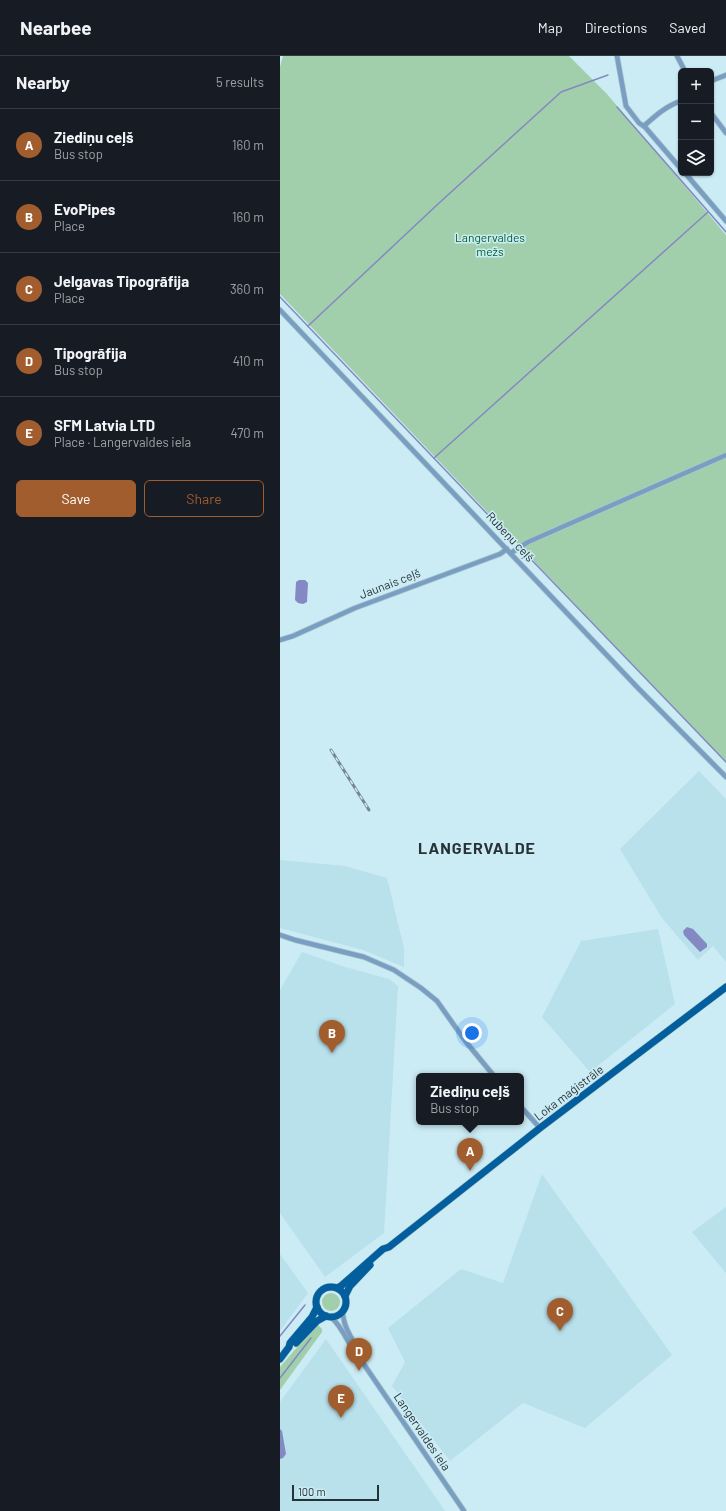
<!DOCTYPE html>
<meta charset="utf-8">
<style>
:root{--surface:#171b24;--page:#242831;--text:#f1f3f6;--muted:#9ea1a6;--line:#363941;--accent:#a15d2d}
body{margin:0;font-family:Barlow,sans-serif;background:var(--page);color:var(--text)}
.controls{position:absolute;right:12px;top:12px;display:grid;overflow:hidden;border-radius:6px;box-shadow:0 1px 3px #0004}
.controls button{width:36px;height:36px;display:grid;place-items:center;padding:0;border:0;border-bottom:1px solid var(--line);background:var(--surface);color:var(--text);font:20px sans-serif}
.scale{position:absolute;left:12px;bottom:10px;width:87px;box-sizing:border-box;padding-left:4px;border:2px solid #263235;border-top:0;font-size:11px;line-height:14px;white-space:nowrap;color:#263235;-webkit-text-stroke:3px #ccecf5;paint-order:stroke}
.you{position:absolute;left:192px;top:977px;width:14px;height:14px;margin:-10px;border:3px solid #fff;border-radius:50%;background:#1a73e8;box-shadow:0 0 0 6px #1a73e833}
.badge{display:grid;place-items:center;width:26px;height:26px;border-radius:50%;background:var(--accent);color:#fff;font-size:13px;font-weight:700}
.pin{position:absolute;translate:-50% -33px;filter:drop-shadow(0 1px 2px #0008)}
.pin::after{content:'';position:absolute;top:21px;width:14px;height:12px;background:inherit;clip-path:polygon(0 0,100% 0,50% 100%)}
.popup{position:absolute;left:136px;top:1017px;width:108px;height:52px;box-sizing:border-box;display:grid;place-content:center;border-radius:6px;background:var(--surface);filter:drop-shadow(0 1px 3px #0005);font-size:13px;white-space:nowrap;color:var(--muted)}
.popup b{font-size:15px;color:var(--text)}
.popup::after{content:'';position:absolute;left:50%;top:100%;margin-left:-8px;border:8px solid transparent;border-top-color:var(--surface)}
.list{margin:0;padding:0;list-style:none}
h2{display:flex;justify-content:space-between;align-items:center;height:52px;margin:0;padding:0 16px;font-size:17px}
h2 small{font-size:13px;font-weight:400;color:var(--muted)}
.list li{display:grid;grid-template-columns:26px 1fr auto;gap:12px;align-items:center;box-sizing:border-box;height:72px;padding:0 16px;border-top:1px solid var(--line)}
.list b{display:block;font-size:15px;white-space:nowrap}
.list p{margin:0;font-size:13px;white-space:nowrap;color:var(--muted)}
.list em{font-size:13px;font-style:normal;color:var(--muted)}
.actions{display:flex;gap:8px;padding:12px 16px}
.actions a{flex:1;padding:9px 0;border:1px solid var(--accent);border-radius:6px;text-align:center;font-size:14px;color:var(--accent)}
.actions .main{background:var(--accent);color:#fff}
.icon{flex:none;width:22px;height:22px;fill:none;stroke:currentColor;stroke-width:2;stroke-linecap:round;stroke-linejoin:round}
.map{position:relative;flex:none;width:446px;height:1455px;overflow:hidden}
header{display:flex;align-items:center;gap:24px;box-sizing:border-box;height:56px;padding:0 20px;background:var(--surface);border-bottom:1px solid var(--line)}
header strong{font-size:19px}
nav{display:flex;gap:22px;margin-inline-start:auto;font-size:14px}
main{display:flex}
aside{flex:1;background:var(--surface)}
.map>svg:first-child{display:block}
.built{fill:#b8e1eb}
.green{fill:#a2cfab}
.water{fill:#8488c3}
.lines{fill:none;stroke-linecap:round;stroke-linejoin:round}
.stream{stroke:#8488c3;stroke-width:1.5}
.street-casing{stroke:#abc7cf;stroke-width:6}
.primary-casing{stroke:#abc7cf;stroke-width:8}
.street{stroke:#799ec1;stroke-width:4.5}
.primary{stroke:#035e9d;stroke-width:7}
.rail-casing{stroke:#74898f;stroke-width:3}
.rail{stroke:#ccecf5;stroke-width:1.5;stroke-dasharray:4.5;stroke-linecap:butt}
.labels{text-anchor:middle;stroke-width:3;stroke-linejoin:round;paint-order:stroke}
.park-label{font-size:12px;fill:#00612c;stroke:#ccecf5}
.street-label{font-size:12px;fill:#263235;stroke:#ccecf5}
.district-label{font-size:16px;font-weight:bold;letter-spacing:1px;fill:#263235;stroke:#ccecf5}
</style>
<header>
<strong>Nearbee</strong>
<nav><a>Map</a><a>Directions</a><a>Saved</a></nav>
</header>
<main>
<aside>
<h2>Nearby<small>5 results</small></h2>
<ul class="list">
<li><span class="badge">A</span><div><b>Ziediņu ceļš</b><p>Bus stop</p></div><em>160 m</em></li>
<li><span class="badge">B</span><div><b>EvoPipes</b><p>Place</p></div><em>160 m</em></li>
<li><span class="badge">C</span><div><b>Jelgavas Tipogrāfija</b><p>Place</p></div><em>360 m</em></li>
<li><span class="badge">D</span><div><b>Tipogrāfija</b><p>Bus stop</p></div><em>410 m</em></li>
<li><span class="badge">E</span><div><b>SFM Latvia LTD</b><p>Place · Langervaldes iela</p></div><em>470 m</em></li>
</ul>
<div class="actions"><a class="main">Save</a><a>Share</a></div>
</aside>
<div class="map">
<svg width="446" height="1455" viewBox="0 0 446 1455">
<rect width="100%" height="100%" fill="#ccecf5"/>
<!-- built -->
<g class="built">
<path d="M419 715 446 743V906L433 890 418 904 382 862 340 793Z"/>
<path d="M0 804 65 810 107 822 124 892V911L83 894 0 872Z"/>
<path d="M378 873 395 948 310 1016 262 961 301 885Z"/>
<path d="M22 896 65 911 109 923 118 930 104 1177 45 1221 0 1157V934Z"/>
<path d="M262 1118 392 1299 305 1372 243 1347 170 1405 112 1330 125 1306 108 1272 181 1213 223 1227Z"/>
<path d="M446 1151V1217L412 1176Z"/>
<path d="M0 1198 28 1237 0 1275Z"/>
<path d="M46 1283 165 1455H0V1346Z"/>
</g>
<!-- green -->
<g class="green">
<path d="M3 0H289L327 38 446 179V707L0 238V11Z"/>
<circle cx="51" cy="1246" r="9"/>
<path d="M37 1268 42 1273V1276L0 1334V1311Z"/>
</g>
<!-- water -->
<g class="water">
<path d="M25 524 28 527 27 546 23 548 18 547 15 544 16 526 19 524Z"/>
<path d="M407 871 413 873 427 888V891L420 896 404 879 403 875Z"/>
<path d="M0 1373 2 1375 6 1398 3 1402 0 1403Z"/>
</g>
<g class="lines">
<!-- stream -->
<g class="stream">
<path d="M337 51 446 176"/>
<path d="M0 241 234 486"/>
<path d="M28 270 158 148 281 36 328 19"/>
<path d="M154 402 428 156"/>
<path d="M243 495 446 706"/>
<path d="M0 1280 25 1249"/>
<path d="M0 1322 31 1282"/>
</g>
<defs>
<g id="street">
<path d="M337 0 346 50 359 67 365 71 401 113"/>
<path d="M397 0 405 15"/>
<path d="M431 25 446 19"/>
<path d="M431 57 446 77"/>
<path d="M364 70C375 60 386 50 401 45"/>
<path d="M405 117 446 165"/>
<path d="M0 254 357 631 446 721"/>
<path d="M231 497 248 486 446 399"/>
<path d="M0 584 13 580 75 552 220 498 227 493"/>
<path d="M0 879 15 884 84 901 114 914 141 932 157 945 186 986 214 1020"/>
<path d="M241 1051 260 1072"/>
<path d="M63 1255C62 1273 78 1289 83 1305"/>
<path d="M51 1261C65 1273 69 1293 83 1307L184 1455"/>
</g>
<g id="primary">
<circle cx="51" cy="1246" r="15"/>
<path d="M57 1232 61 1230 103 1193 109 1191 260 1072 446 931"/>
<path d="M65 1240 70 1230 90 1209"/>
<path d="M16 1287 37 1265 46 1260"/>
<path d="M0 1303 9 1291 10 1287 32 1261 37 1251"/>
</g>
</defs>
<!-- street casing -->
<use href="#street" class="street-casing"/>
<!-- primary casing -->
<use href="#primary" class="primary-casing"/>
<!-- street -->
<use href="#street" class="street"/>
<!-- primary -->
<use href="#primary" class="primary"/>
<defs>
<path id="rail" d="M51 694 89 754"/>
</defs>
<!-- rail casing -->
<use href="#rail" class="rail-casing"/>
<!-- rail -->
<use href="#rail" class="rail"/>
</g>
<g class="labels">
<!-- park labels -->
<g class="park-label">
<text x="210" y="186">Langervaldes<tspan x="210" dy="14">mežs</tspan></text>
</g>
<!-- street labels -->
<g class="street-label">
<text transform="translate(230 481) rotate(47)" y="4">Rubeņu ceļš</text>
<text transform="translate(110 528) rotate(-21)" y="4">Jaunais ceļš</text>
<text transform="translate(289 1037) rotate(-37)" y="4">Loka maģistrāle</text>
<text transform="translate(142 1376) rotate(56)" y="4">Langervaldes iela</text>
</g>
<!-- district labels -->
<g class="district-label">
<text x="197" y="798">LANGERVALDE</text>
</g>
</g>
</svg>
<div class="controls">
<button>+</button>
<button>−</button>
<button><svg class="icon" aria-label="layers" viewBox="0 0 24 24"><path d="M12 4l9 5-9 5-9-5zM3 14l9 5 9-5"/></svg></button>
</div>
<div class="scale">100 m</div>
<div class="you"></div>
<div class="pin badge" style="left:190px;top:1115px">A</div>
<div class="popup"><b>Ziediņu ceļš</b>Bus stop</div>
<div class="pin badge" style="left:52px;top:997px">B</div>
<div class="pin badge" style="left:280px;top:1275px">C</div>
<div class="pin badge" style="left:79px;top:1315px">D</div>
<div class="pin badge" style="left:61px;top:1362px">E</div>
</div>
</main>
